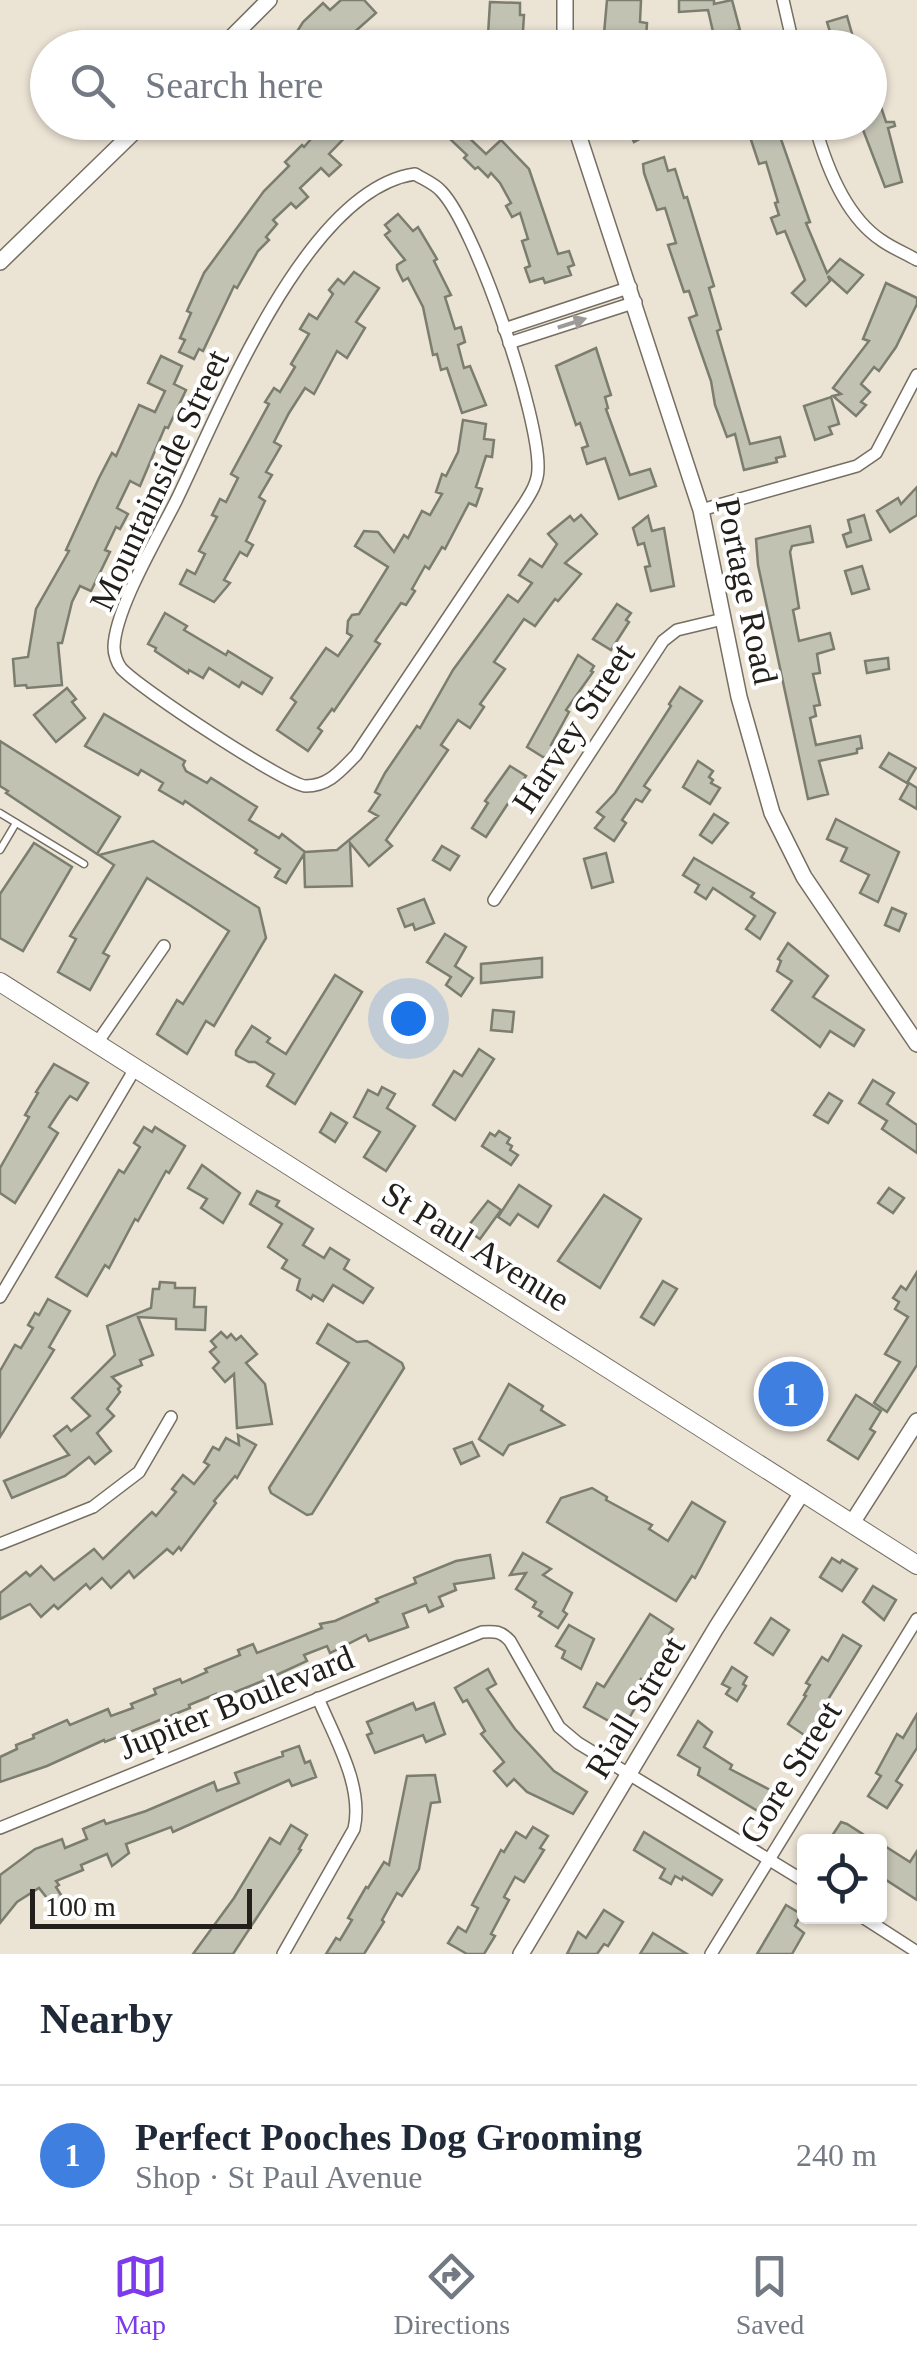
<!DOCTYPE html>
<meta charset="utf-8">
<style>
:root{--surface:#fff;--page:#f2f2f3;--text:#1f2937;--muted:#747a83;--line:#e0e1e3;--accent:#7c3aed}
body{margin:0;font-family:Georgia,serif;background:var(--page);color:var(--text)}
.controls{position:absolute;right:30px;bottom:30px;display:grid;overflow:hidden;border-radius:10px;box-shadow:0 2px 8px #0004}
.controls button{width:90px;height:90px;display:grid;place-items:center;padding:0;border:0;border-bottom:2px solid var(--line);background:var(--surface);color:var(--text);font:50px sans-serif}
.scale{position:absolute;left:30px;bottom:25px;width:222px;box-sizing:border-box;padding-left:10px;border:5px solid #23201b;border-top:0;font-size:28px;line-height:35px;white-space:nowrap;color:#23201b;-webkit-text-stroke:8px #fff;paint-order:stroke}
.you{position:absolute;left:408px;top:1018px;width:35px;height:35px;margin:-25px;border:8px solid #fff;border-radius:50%;background:#1a73e8;box-shadow:0 0 0 15px #1a73e833}
.badge{display:grid;place-items:center;width:65px;height:65px;border-radius:50%;background:var(--accent);color:#fff;font-size:32px;font-weight:700}
.pin{position:absolute;translate:-50% -50%;border:5px solid #fff;box-shadow:0 2px 10px #0006}
.list{margin:0;padding:0;list-style:none}
h2{display:flex;justify-content:space-between;align-items:center;height:130px;margin:0;padding:0 40px;font-size:42px}
h2 small{font-size:32px;font-weight:400;color:var(--muted)}
.list li{display:grid;grid-template-columns:65px 1fr auto;gap:30px;align-items:center;box-sizing:border-box;height:140px;padding:0 40px;border-top:2px solid var(--line)}
.list b{display:block;font-size:38px;white-space:nowrap}
.list p{margin:0;font-size:32px;white-space:nowrap;color:var(--muted)}
.list em{font-size:32px;font-style:normal;color:var(--muted)}
.icon{flex:none;width:55px;height:55px;fill:none;stroke:currentColor;stroke-width:2;stroke-linecap:round;stroke-linejoin:round}
.map{position:relative;flex:none;width:917px;height:1954px;overflow:hidden}
.search{position:absolute;background:var(--surface);box-shadow:0 2px 8px #0004;left:30px;right:30px;top:30px;height:110px;display:flex;align-items:center;gap:25px;box-sizing:border-box;padding:0 35px;border-radius:55px;color:var(--muted);font-size:38px}
.sheet{height:270px;background:var(--surface)}
nav{display:flex;justify-content:space-around;align-items:center;box-sizing:border-box;height:140px;border-top:2px solid var(--line);background:var(--surface);font-size:28px;color:var(--muted)}
nav a{display:grid;justify-items:center;gap:5px}
nav .on{color:var(--accent)}
.map>svg:first-child{display:block}
.building{fill:#c1c2b2;stroke:#7b7d6e;stroke-width:2.5}
.lines{fill:none;stroke-linecap:round;stroke-linejoin:round}
.service-casing{stroke:#756e61;stroke-width:9}
.minor-casing{stroke:#756e61;stroke-width:14}
.tertiary-casing{stroke:#756e61;stroke-width:18}
.secondary-casing{stroke:#756e61;stroke-width:20}
.service{stroke:#fff;stroke-width:6}
.minor{stroke:#fff;stroke-width:11}
.tertiary{stroke:#fff;stroke-width:15}
.secondary{stroke:#fff;stroke-width:18}
.oneway{fill:#9c9b98}
.labels{text-anchor:middle;stroke-width:8;stroke-linejoin:round;paint-order:stroke}
.street-label{font-size:35px;fill:#23201b;stroke:#fff}
</style>
<div class="map">
<svg width="917" height="1954" viewBox="0 0 917 1954">
<rect width="100%" height="100%" fill="#ebe3d4"/>
<!-- building -->
<g class="building">
<path d="M341 0H364L376 13 350 36 360 48H298L306 39 298 30 303 22 323 3 330 10Z"/>
<path d="M607 0H641L640 22 647 23 646 39 623 37 622 47 603 45Z"/>
<path d="M679 0H714V4L732 0 740 30 714 36 708 10 679 12Z"/>
<path d="M490 2 520 3V15H524L522 46 482 47 483 35H488Z"/>
<path d="M847 16 856 48H835L827 22Z"/>
<path d="M870 59 884 96 878 98 886 122H894L895 126 888 128 902 182 885 187 860 122H870Z"/>
<path d="M326 122H360L329 154 341 165 329 176 321 168 300 188 308 197 296 208 291 203 273 220 277 224 266 237 269 240 258 251 237 288 234 286 203 351 199 349 194 359 179 352 185 340 180 338 191 313 187 311 204 273 264 191 289 166 285 162 302 145 304 147Z"/>
<path d="M444 122H476L465 134 486 154 501 140 529 169 558 254 569 251 574 265 568 267 571 275 545 283 543 278 530 282 525 268 530 266 522 241 528 239 520 213 512 217 506 206 511 203 500 183 491 173 488 177 478 167 475 169 464 158 467 155 451 140 456 134Z"/>
<path d="M624 122H670L634 142Z"/>
<path d="M745 122H775L810 222 806 223 827 273 840 259 863 275 847 293 828 276 830 281 806 306 792 293 805 280 785 231 777 234 771 218 779 215 775 203 778 202 766 162 759 164Z"/>
<path d="M664 157 668 171 675 169 684 198 687 197 714 286 709 288 721 329 717 331 750 444 780 437 785 456 776 458 777 462 744 470 735 434 727 437 715 405 711 381 689 318 697 315 689 291 684 292 668 245 676 243 665 208 657 210 644 173 643 164Z"/>
<path d="M398 214 413 231 418 227 437 259 434 261 451 295 445 297 455 329 461 327 465 342 458 345 464 368 470 366 486 405 462 413 447 368 441 370 437 354 433 355 423 307 408 278 403 281 397 269V265L405 260 385 235 390 231 385 225Z"/>
<path d="M354 272 379 288 356 322 365 328 347 358 337 351 314 394 305 388 289 413 274 442 281 446 266 472 272 475 259 497 265 501 246 541 253 545 247 556 240 552 224 580 230 583 214 602 180 584 187 570 195 574 205 554 199 551 217 517 212 515 220 499 226 502 238 478 231 474 269 404 265 402 274 388 280 392 295 367 291 364 309 334 300 329 309 314 317 319 333 294 329 290 338 279 344 284Z"/>
<path d="M886 283 917 298V304L896 347 879 371 874 367 861 384 870 392 861 402 866 405 856 416 833 396 841 394 833 388 869 341 863 339Z"/>
<path d="M596 348 611 395 605 397 608 408 606 409 630 475 650 469 656 486 619 499 605 458 587 464 582 448 588 446 580 423 576 425 556 366Z"/>
<path d="M161 356 182 366 174 384 186 390 168 428 165 427 140 486 130 481 117 508 128 514 120 529 116 527 105 550 110 552 91 591 80 586 72 602 62 643H58L62 685 27 688 26 685 15 686 13 659 28 657 36 609 69 551 66 550 99 478 112 453 116 456 139 405 155 412 165 391 148 383Z"/>
<path d="M831 397 839 424 829 427 832 434 815 440 804 406Z"/>
<path d="M463 420 486 424 484 439 494 440 492 457 486 456 476 487 482 489 476 506 469 503 445 549 442 547 429 569 425 566 412 589 415 591 406 605 401 603 375 641 380 644 334 711 332 709 318 728 322 731 308 751 277 730 296 702 291 698 326 648 338 656 352 636 347 633 348 621 352 615 359 614 388 567 355 546 364 531 378 532 394 552 404 535 408 538 422 511 430 515 442 494 436 492 442 474 446 476 458 452Z"/>
<path d="M917 487V515L890 532 877 511 898 498 901 504Z"/>
<path d="M581 515 597 534 565 563 581 574 558 601 555 599 535 626 524 619 494 662 505 669 480 704 484 707 470 728 458 720 441 745 448 750 386 840 392 846 369 866 350 843 352 886 305 887 304 854 286 883 275 877 280 869 255 853 257 850 185 801 183 804 159 790 163 783 141 770 138 775 85 746 104 714 185 761 183 765 186 771 207 783 211 778 257 807 249 820 279 838 282 834 305 852 337 850 378 816 369 811 380 795 375 792 385 773 417 726 420 728 453 670 508 595 518 602 532 583 519 575 530 559 542 567 557 544 548 534 570 516 574 521Z"/>
<path d="M864 515 871 540 847 547 843 535 851 532 848 520Z"/>
<path d="M648 516 652 531 664 528 674 586 651 591 645 567 650 566 644 543 638 545 633 528Z"/>
<path d="M810 526 813 542 792 546 790 552 799 608 793 610 799 641 830 633 834 649 817 654 820 673 813 674 820 705 814 706 816 716 810 718 816 745 860 736 862 748 857 749V753L819 761 828 794 808 799 758 565 756 539Z"/>
<path d="M862 566 869 589 852 594 845 571Z"/>
<path d="M617 604 631 613 626 620 629 622 611 650 593 639Z"/>
<path d="M165 613 187 626 184 630 226 655 228 651 272 678 262 694 242 682 239 687 209 668 203 678 189 670 188 673 155 651 156 648 148 644Z"/>
<path d="M578 655 594 666 591 671 593 672 566 710 569 712 551 745 553 746 547 757H543L527 747Z"/>
<path d="M888 658 889 669 867 673 865 661Z"/>
<path d="M680 687 702 701 644 786 650 790 642 802 636 799 622 820 626 823 614 841 595 828 604 817 597 812 615 793 671 706 669 704Z"/>
<path d="M67 688 76 699 72 702 85 718 56 742 34 715Z"/>
<path d="M0 741 120 817 97 854 6 793 8 791 0 786Z"/>
<path d="M889 753 916 768 907 783 880 767Z"/>
<path d="M698 761 713 771 709 777 713 780 711 783 720 788 710 804 683 787Z"/>
<path d="M510 766 526 776 486 837 472 828 488 803 485 801Z"/>
<path d="M909 783 917 788V809L900 799Z"/>
<path d="M714 814 728 823 712 843 700 835Z"/>
<path d="M836 819 899 852 878 902 860 893 869 875 841 861 847 848 827 839Z"/>
<path d="M153 841 259 908 266 938 214 1026 206 1021 187 1054 157 1034 177 1000 183 1004 229 931 191 906 147 878 103 953 109 956 90 990 58 972 76 939 70 936 114 865 99 855Z"/>
<path d="M34 843 72 867 23 951 0 938V894Z"/>
<path d="M442 846 459 856 450 870 433 860Z"/>
<path d="M606 853 613 882 592 888 584 859Z"/>
<path d="M694 858 754 893 751 897 775 913 760 939 746 929 755 916 713 888 706 899 695 892 699 885 683 875Z"/>
<path d="M424 899 434 923 415 930 413 924 405 927 398 909Z"/>
<path d="M892 908 906 914 899 931 885 925Z"/>
<path d="M445 934 466 947 455 966 473 978 461 996 446 985 451 977 427 962Z"/>
<path d="M788 943 828 976 813 997 864 1030 854 1046 830 1031 820 1047 772 1010 792 981 777 971 781 961 778 959Z"/>
<path d="M542 958V977L481 983V964Z"/>
<path d="M335 975 362 992 295 1104 267 1086 274 1074 255 1062H249L236 1055V1051L252 1026 270 1038 267 1042 286 1054Z"/>
<path d="M493 1010 514 1012 512 1032 491 1030Z"/>
<path d="M479 1049 494 1059 455 1120 433 1105 454 1071 462 1076Z"/>
<path d="M54 1064 88 1083 77 1100 70 1096 66 1101 49 1127 58 1133 15 1203 0 1193V1168L29 1117 25 1115 38 1093 36 1092Z"/>
<path d="M873 1080 894 1093 887 1104 917 1125V1153L882 1129 887 1121 859 1103Z"/>
<path d="M382 1087 395 1094 387 1108 415 1126 386 1171 364 1157 380 1132 354 1117 368 1090 378 1095Z"/>
<path d="M829 1093 842 1101 828 1123 814 1115Z"/>
<path d="M331 1113 347 1123 335 1142 320 1132Z"/>
<path d="M144 1127 152 1132 155 1127 185 1146 169 1173 166 1171 138 1221 135 1219 109 1268 105 1265 87 1296 56 1277 119 1170 124 1173 140 1147 134 1143Z"/>
<path d="M499 1131 510 1138 507 1143 512 1146 510 1150 518 1155 511 1165 482 1146 490 1133 495 1136Z"/>
<path d="M202 1165 240 1193 223 1223 201 1208 207 1199 188 1188Z"/>
<path d="M519 1185 551 1206 538 1227 518 1214 510 1225 498 1217Z"/>
<path d="M889 1188 904 1198 893 1213 878 1203Z"/>
<path d="M257 1191 279 1201 276 1206 313 1229 303 1245 324 1258 330 1248 349 1260 344 1269 373 1288 363 1303 333 1285 323 1301 313 1295 311 1299 297 1290 300 1279 282 1268 287 1260 268 1247 282 1224 250 1204Z"/>
<path d="M604 1195 641 1219 600 1288 558 1261Z"/>
<path d="M488 1201 501 1210 480 1239 468 1231 469 1225Z"/>
<path d="M917 1272V1365L887 1412 874 1403 900 1362 885 1354 908 1317 895 1309 899 1302 893 1298 901 1286 906 1290Z"/>
<path d="M663 1281 677 1289 654 1325 641 1317Z"/>
<path d="M160 1282 175 1283V1288H195L194 1307H206L205 1330 176 1329V1319L138 1317 153 1355 140 1360 142 1365 112 1377 121 1386 118 1389 120 1392 107 1409 114 1416 97 1433 111 1451 95 1464 89 1457 65 1476 12 1498 4 1481 69 1455 54 1436 67 1426 71 1431 90 1416 72 1398 115 1355 107 1326 151 1308 153 1289H159Z"/>
<path d="M48 1299 70 1311 49 1347 54 1350 0 1437V1371L15 1345 21 1348 33 1328 28 1325 35 1313 39 1315Z"/>
<path d="M328 1324 357 1342 367 1341 402 1363 404 1368 312 1514 307 1515 271 1493 269 1488 349 1363 317 1343Z"/>
<path d="M221 1332 227 1338 231 1334 236 1340 241 1336 257 1354 246 1363 265 1384 272 1424 237 1428 234 1374 225 1382 213 1368 219 1362 210 1352 216 1347 211 1341Z"/>
<path d="M786 1377 812 1393 802 1409 784 1400 777 1411 764 1403 775 1385 780 1388Z"/>
<path d="M509 1384 543 1406 541 1410 564 1425 509 1445 503 1455 479 1439Z"/>
<path d="M856 1395 881 1411 870 1429 875 1432 858 1459 828 1440Z"/>
<path d="M238 1435 256 1445 237 1478 235 1476 214 1501 216 1503 181 1550 179 1547 173 1554 167 1549 134 1578 129 1571 111 1588 102 1578 90 1589 86 1584 58 1609 54 1605 41 1617 30 1604 0 1619V1593L26 1572 30 1576 41 1566 54 1580 94 1549 103 1559 152 1512 156 1516 176 1492 172 1489 183 1475 194 1484 209 1465 204 1462 213 1447 219 1450 226 1438 239 1445Z"/>
<path d="M472 1442 479 1456 461 1464 454 1449Z"/>
<path d="M592 1488 607 1497 606 1500 652 1525 649 1529 668 1541 692 1502 725 1522 695 1578 692 1576 676 1601 547 1522 561 1498Z"/>
<path d="M523 1553 551 1569 543 1575 572 1593 563 1611 567 1614 558 1628 539 1616 542 1612 533 1607 536 1602 516 1589 526 1573 510 1575Z"/>
<path d="M490 1555 494 1578 454 1584 456 1590 439 1597 443 1606 429 1612 426 1605 403 1614 408 1627 369 1641 366 1635 330 1653 327 1646 304 1655 307 1661 270 1678 218 1699 216 1694 189 1705 190 1708 105 1742 104 1740 47 1766 0 1782V1757L17 1749 16 1745 34 1738 33 1735 67 1720 70 1725 108 1709 111 1716 133 1708 131 1704 156 1694 154 1689 180 1679 182 1683 207 1672 205 1669 240 1655 238 1650 253 1644 257 1653 322 1628 320 1624 335 1621 378 1602 376 1599 416 1583 414 1578 456 1561Z"/>
<path d="M832 1558 840 1563 842 1560 857 1569 842 1591 820 1577Z"/>
<path d="M873 1586 896 1600 884 1620 863 1602Z"/>
<path d="M650 1614 673 1629 667 1638 673 1642 647 1683 641 1679 628 1701 636 1706 623 1729 584 1707 597 1683 604 1687Z"/>
<path d="M771 1618 789 1630 773 1655 755 1643Z"/>
<path d="M569 1625 594 1639 581 1669 562 1658 565 1651 556 1646Z"/>
<path d="M843 1635 861 1646 819 1714 826 1718 813 1741 788 1724 806 1696 804 1695 810 1685 806 1683 822 1657 828 1661Z"/>
<path d="M732 1667 747 1677 743 1684 746 1686 737 1701 726 1694 730 1688 722 1684Z"/>
<path d="M488 1669 496 1684 487 1689 515 1729 554 1771 587 1792 573 1814 527 1792 514 1779 507 1786 494 1771 504 1762 481 1734 485 1731 467 1700 463 1702 455 1688Z"/>
<path d="M413 1703 416 1710 434 1703 445 1734 426 1742 423 1735 375 1753 367 1735 372 1733 367 1722Z"/>
<path d="M917 1714V1748L896 1781 902 1785 887 1808 868 1796 881 1776 876 1773 897 1734 903 1738Z"/>
<path d="M698 1721 712 1732 704 1747 732 1765 730 1769 774 1792 761 1813 698 1775 700 1768 678 1755Z"/>
<path d="M299 1746 305 1763 310 1761 316 1777 292 1786 289 1780 173 1832 171 1827 126 1844 129 1853 112 1866 107 1854 81 1865 83 1870 56 1881 59 1885 56 1887 71 1911 62 1917 39 1888 17 1902 0 1923V1875L35 1849 62 1839 65 1848 87 1839 83 1829 104 1820 106 1824 146 1811 214 1782 217 1791 239 1783 235 1773 283 1756 282 1752Z"/>
<path d="M435 1775 440 1802 431 1803 419 1869 402 1896 397 1893 382 1920 384 1922 364 1954H326L336 1938 340 1940 352 1920 348 1918 366 1887 368 1888 384 1862 389 1865 407 1776Z"/>
<path d="M841 1822 847 1824 875 1842H828Z"/>
<path d="M291 1825 307 1835 299 1849 301 1850 233 1954H193L234 1898 270 1838 280 1844Z"/>
<path d="M533 1827 548 1836 540 1848 544 1850 524 1882 515 1877 504 1897 509 1900 491 1934 495 1936 484 1954H467L448 1943 458 1927 466 1932 478 1908 472 1905 501 1850 504 1852 516 1832 526 1838Z"/>
<path d="M644 1832 722 1880 712 1895 683 1877 682 1880 675 1876 671 1884 660 1878 665 1869 634 1850Z"/>
<path d="M880 1843 910 1862 917 1851V1900L880 1876Z"/>
<path d="M786 1905 801 1914 795 1926 804 1933 792 1954H757Z"/>
<path d="M604 1910 623 1922 608 1946 604 1944 597 1954H567L578 1932 586 1938Z"/>
<path d="M653 1933 687 1954H640Z"/>
</g>
<g class="lines">
<defs>
<g id="service">
<path d="M0 813 84 864"/>
<path d="M0 850 16 823"/>
</g>
<g id="minor">
<path d="M783 0 794 48"/>
<path d="M814 122C825 163 845 216 881 240 892 248 905 253 917 260"/>
<path d="M415 174C423 179 435 184 441 191 476 227 540 418 538 469 538 482 531 493 524 504L356 755C341 770 329 786 306 786 288 786 137 687 121 668 117 663 114 654 114 647 115 609 158 537 176 501 220 411 306 189 415 174Z"/>
<path d="M504 329 631 287"/>
<path d="M509 343 636 302"/>
<path d="M701 510 857 466 876 453 917 375"/>
<path d="M494 900 663 641 677 630 723 619"/>
<path d="M97 1043 164 946"/>
<path d="M0 1297 136 1067"/>
<path d="M0 1544 93 1507 139 1472 171 1417"/>
<path d="M0 1828 482 1632C495 1631 501 1631 510 1641L559 1727 578 1743 804 1881"/>
<path d="M861 1916 917 1952"/>
<path d="M283 1954 354 1829C364 1786 334 1737 318 1698"/>
<path d="M711 1954 917 1619"/>
</g>
<g id="tertiary">
<path d="M221 48 269 0"/>
<path d="M565 48V0"/>
<path d="M574 122 701 510 739 697 772 813 804 877 917 1044"/>
<path d="M0 262 144 122"/>
<path d="M852 1523 917 1421"/>
<path d="M521 1954 716 1628 803 1491"/>
</g>
<path id="secondary" d="M0 982 917 1565"/>
</defs>
<!-- service casing -->
<use href="#service" class="service-casing"/>
<!-- minor casing -->
<use href="#minor" class="minor-casing"/>
<!-- tertiary casing -->
<use href="#tertiary" class="tertiary-casing"/>
<!-- secondary casing -->
<use href="#secondary" class="secondary-casing"/>
<!-- service -->
<use href="#service" class="service"/>
<!-- minor -->
<use href="#minor" class="minor"/>
<!-- tertiary -->
<use href="#tertiary" class="tertiary"/>
<!-- secondary -->
<use href="#secondary" class="secondary"/>
</g>
<!-- one-way arrows -->
<defs><path id="oneway-solid" d="M-6-.8H1V-3.2L6.5 0L1 3.2V.8H-6Z" transform="scale(2.5)"/></defs>
<use class="oneway" href="#oneway-solid" transform="translate(572 323) rotate(-18)"/>
<g class="labels">
<!-- street labels -->
<g class="street-label">
<text transform="translate(159 480) rotate(-65)" y="12">Mountainside Street</text>
<text transform="translate(747 591) rotate(78)" y="12">Portage Road</text>
<text transform="translate(573 728) rotate(-57)" y="12">Harvey Street</text>
<text transform="translate(476 1246) rotate(32)" y="12">St Paul Avenue</text>
<text transform="translate(236 1702) rotate(-22)" y="12">Jupiter Boulevard</text>
<text transform="translate(635 1707) rotate(-59)" y="12">Riall Street</text>
<text transform="translate(790 1772) rotate(-58)" y="12">Gore Street</text>
</g>
</g>
</svg>
<div class="controls">
<button><svg class="icon" aria-label="locate" viewBox="0 0 24 24"><circle cx="12" cy="12" r="6"/><path d="M12 2v4M12 18v4M2 12h4M18 12h4"/></svg></button>
</div>
<div class="scale">100 m</div>
<div class="you"></div>
<div class="pin badge" style="left:791px;top:1394px;background:#3f7fe0">1</div>
<div class="search"><svg class="icon" aria-label="search" viewBox="0 0 24 24"><circle cx="10" cy="10" r="6"/><path d="M15 15l6 6"/></svg>Search here</div>
</div>
<section class="sheet">
<h2>Nearby<small></small></h2>
<ul class="list">
<li><span class="badge" style="background:#3f7fe0">1</span><div><b>Perfect Pooches Dog Grooming</b><p>Shop · St Paul Avenue</p></div><em>240 m</em></li>
</ul>
</section>
<nav>
<a class="on"><svg class="icon" aria-label="map" viewBox="0 0 24 24"><path d="M3 6l6-2 6 2 6-2v14l-6 2-6-2-6 2zM9 4v14M15 6v14"/></svg>Map</a>
<a><svg class="icon" aria-label="directions" viewBox="0 0 24 24"><path d="M12 3l9 9-9 9-9-9zM9 14v-3h6M13 9l2 2-2 2"/></svg>Directions</a>
<a><svg class="icon" aria-label="saved" viewBox="0 0 24 24"><path d="M7 4h10v16l-5-4-5 4z"/></svg>Saved</a>
</nav>
